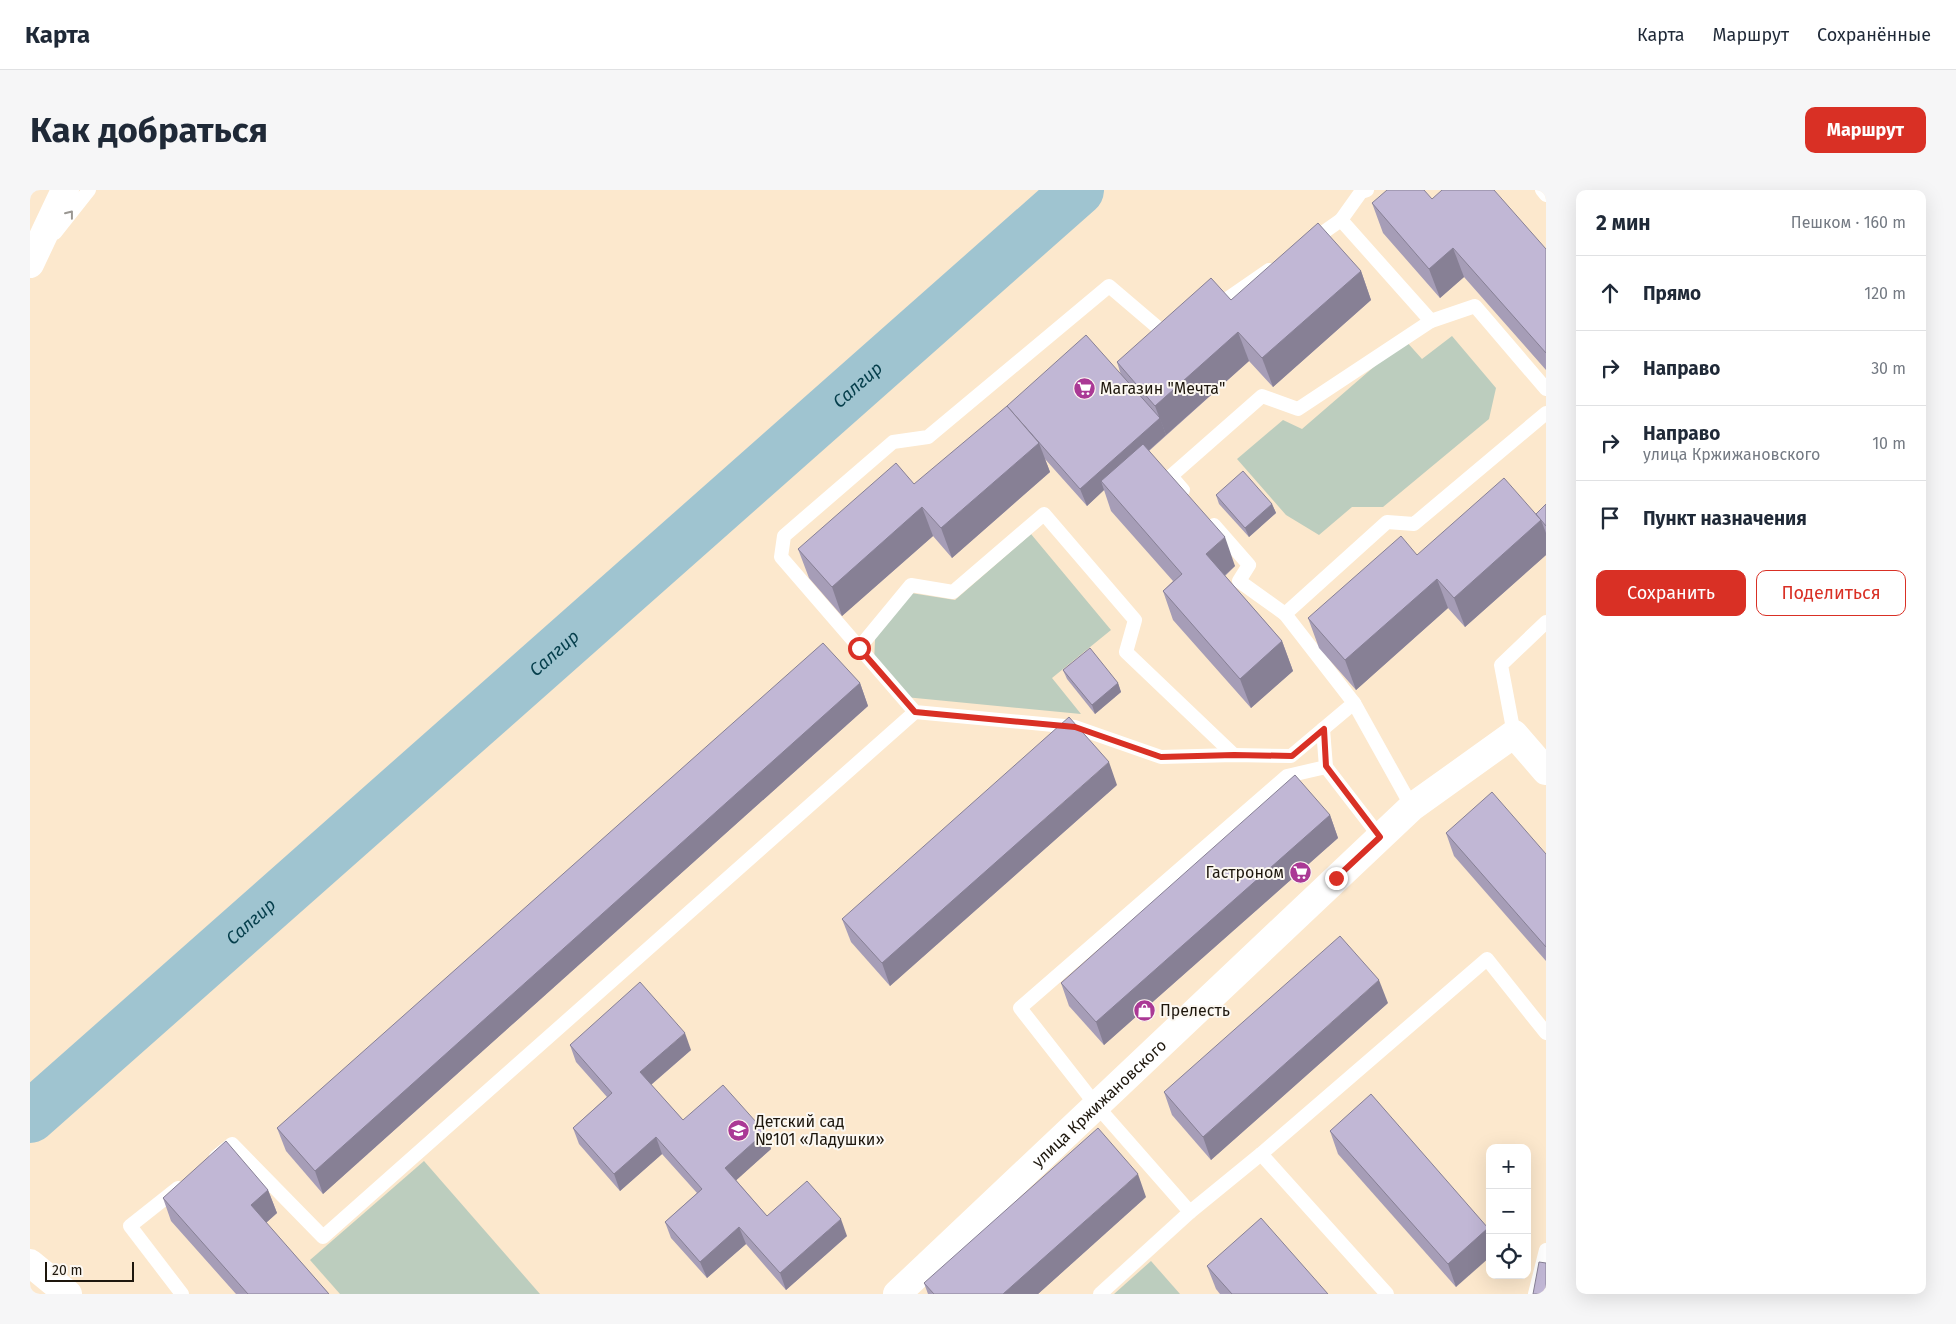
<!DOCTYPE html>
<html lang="ru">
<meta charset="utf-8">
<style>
:root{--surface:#fff;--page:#f6f6f7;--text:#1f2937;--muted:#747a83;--line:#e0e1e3;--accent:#d93025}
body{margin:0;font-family:"Fira Sans",sans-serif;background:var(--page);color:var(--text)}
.controls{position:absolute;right:15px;bottom:15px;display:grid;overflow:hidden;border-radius:10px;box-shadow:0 5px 20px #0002}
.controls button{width:45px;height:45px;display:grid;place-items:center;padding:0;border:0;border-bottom:1px solid var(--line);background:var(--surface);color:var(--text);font:25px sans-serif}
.scale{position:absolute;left:15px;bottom:12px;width:89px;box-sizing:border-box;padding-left:5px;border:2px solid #1e170d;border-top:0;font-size:14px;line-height:18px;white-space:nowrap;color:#1e170d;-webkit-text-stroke:4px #fcf8f2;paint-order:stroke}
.stop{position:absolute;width:15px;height:15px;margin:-11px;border:4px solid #d93025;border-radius:50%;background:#fff}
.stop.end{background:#d93025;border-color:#fff;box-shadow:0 1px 5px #0008}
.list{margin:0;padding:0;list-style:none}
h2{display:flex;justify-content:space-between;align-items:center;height:65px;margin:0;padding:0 20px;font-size:21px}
h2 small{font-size:16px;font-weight:400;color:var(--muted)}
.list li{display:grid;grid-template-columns:32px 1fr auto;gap:15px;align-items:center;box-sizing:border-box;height:75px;padding:0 20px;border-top:1px solid var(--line)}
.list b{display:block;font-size:19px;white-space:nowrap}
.list p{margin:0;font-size:16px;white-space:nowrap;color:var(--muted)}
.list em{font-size:16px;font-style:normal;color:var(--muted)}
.actions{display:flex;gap:10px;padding:15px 20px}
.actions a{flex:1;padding:11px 0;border:1px solid var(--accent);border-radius:10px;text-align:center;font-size:18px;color:var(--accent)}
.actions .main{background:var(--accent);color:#fff}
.icon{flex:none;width:28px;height:28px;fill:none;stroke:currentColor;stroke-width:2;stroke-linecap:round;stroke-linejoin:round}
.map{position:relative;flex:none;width:1516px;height:1104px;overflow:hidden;border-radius:10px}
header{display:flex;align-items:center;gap:30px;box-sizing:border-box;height:70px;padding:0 25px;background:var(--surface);border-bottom:1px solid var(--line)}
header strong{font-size:24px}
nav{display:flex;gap:28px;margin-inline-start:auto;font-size:18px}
.intro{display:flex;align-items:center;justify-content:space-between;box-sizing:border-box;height:120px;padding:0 30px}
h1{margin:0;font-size:35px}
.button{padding:12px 22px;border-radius:10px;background:var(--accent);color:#fff;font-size:18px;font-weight:700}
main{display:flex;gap:30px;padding:0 30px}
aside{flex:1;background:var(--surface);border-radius:10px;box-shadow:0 5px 20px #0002}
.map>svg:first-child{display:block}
.green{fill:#bccdbe}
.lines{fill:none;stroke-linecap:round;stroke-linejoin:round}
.river{stroke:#9fc4d0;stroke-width:52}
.service{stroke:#fff;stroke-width:14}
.minor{stroke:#fff;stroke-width:28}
.primary{stroke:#fff;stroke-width:28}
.wall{fill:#a69db7}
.shaded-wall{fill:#878095}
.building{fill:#c1b7d5;stroke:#878095}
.oneway{stroke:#9a9792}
.route{stroke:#d93025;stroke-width:6}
.labels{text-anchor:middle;stroke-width:4;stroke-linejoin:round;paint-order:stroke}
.poi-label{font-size:16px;fill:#1e170d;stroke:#fcf8f2;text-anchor:start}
.street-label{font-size:16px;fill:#1e170d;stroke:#fcf8f2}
.water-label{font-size:18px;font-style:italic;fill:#053e4b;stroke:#fcf8f2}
</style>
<header>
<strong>Карта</strong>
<nav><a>Карта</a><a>Маршрут</a><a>Сохранённые</a></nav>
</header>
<div class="intro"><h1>Как добраться</h1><a class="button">Маршрут</a></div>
<main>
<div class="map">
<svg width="1516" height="1104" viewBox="0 0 1516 1104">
<rect width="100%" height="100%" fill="#fce8cd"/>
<!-- green -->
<g class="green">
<path d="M1422 146 1466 198 1459 229 1353 317H1322L1289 345 1256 325 1207 269 1253 230 1272 239 1375 150 1392 169Z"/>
<path d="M1001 344 1081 440 1022 488 1051 524 875 507 844 471 846 431 881 403 925 410Z"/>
<path d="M394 971 510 1104H310L280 1070Z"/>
<path d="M1121 1071 1150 1104H1084Z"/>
</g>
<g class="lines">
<!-- river -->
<path class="river" id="s1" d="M0 927 1048 0"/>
<!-- service -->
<g class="service">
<path d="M1512 0 1516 5"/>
<path d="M1311 30 1331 2 1337 0"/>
<path d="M25 43 59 0"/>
<path d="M1281 51 1311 30 1401 131 1445 116 1516 199"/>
<path d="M1184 118 1239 80"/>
<path d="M1140 148 1079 96 898 247 863 252 754 346 751 367 885 522 1045 537 1131 567 1204 565 1261 566 1324 513 1255 424 1357 332 1384 334 1516 223"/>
<path d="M1153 300 1141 286 1232 206 1268 219 1401 131"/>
<path d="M1184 335 1219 375 1209 391 1255 424"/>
<path d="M829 458 881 395 923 402 1014 324 1105 430 1096 462 1204 565"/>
<path d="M1324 513 1382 617"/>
<path d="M1293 539 1296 577"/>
<path d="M1484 544 1471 475 1516 432"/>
<path d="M1350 647 1296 577 1257 586 990 818 1066 915 1160 1022 1231 964 1357 1104"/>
<path d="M1231 964 1457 769 1516 843"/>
<path d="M186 967 202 954 293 1047 885 522"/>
<path d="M148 998 100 1036 152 1104"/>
<path d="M1070 1104 1160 1022"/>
<path d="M1505 1104 1516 1060"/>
</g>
<!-- minor -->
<g class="minor">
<path d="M0 1073 38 1104"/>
<path id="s2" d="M867 1104 1382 617 1484 544 1516 581"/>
</g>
<!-- primary -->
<path class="primary" d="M0 74 35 0"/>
</g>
<!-- wall -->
<g class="wall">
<path d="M1402 9 1516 59V180L1434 87 1410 108 1353 43 1342 13Z"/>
<path d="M1331 81 1341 110 1243 197 1219 171 1119 261 1205 376 1195 386 1252 451 1263 481 1221 518 1143 430 1133 401 1143 391 1081 321 1074 300 1057 316 1015 269 1020 282 922 368 903 346 812 426 779 388 768 359 884 294 1091 185 1087 172 1201 110Z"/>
<path d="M1186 305 1242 314 1246 323 1219 347 1189 314Z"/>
<path d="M1516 314V365L1435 437 1418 418 1326 500 1289 458 1278 428 1387 365 1506 324Z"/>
<path d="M1033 480 1088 493 1091 502 1065 524 1037 489Z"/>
<path d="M830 493 838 516 293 1004 256 961 247 938Z"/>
<path d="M1087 595 860 796 821 752 812 729Z"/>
<path d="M1300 625 1308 648 1074 855 1039 816 1031 793Z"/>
<path d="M1416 643 1516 664V771L1424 666Z"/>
<path d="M1358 813 1181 970 1142 925 1134 902Z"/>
<path d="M540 855 661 860 621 895 653 930 735 942 741 959 706 990 737 1026 817 1046 756 1100 716 1054 677 1088 641 1048 635 1032 667 1003 632 964 590 1001 549 954 543 938 577 907 546 872Z"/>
<path d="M1300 941 1458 1038 1426 1097 1308 964Z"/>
<path d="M238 1000 247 1023 236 1033 299 1104H206L141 1031 133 1008Z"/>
<path d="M1116 1007 1008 1104H898L894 1093Z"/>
<path d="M1177 1076 1298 1104H1190L1186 1099Z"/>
</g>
<!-- shaded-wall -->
<g class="shaded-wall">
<path d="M1423 58 1434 87 1410 108 1399 79Z"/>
<path d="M1331 81 1341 110 1243 197 1232 168Z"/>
<path d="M1208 142 1219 171 1136 245 1125 216Z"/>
<path d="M1130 228 1136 245 1077 298 1071 291 1074 300 1057 316 1050 299Z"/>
<path d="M1009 253 1020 282 922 368 911 338Z"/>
<path d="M1242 314 1246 323 1219 347 1215 338Z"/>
<path d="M892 317 903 346 812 426 802 397Z"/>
<path d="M1511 330 1516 343V365L1435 437 1424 408Z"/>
<path d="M1195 347 1205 376 1186 393 1176 364Z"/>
<path d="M1407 389 1418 418 1326 500 1315 470Z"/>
<path d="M1252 451 1263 481 1221 518 1210 489Z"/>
<path d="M830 493 838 516 293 1004 285 981Z"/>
<path d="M1088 493 1091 502 1065 524 1062 515Z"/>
<path d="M1079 572 1087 595 860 796 852 773Z"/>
<path d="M1300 625 1308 648 1074 855 1066 832Z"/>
<path d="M1349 790 1358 813 1181 970 1173 947Z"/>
<path d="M655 843 661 860 616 899 610 882Z"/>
<path d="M735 942 741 959 701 995 695 978Z"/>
<path d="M626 947 632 964 590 1001 584 984Z"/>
<path d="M1108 984 1116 1007 1008 1104H973Z"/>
<path d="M238 1000 247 1023 229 1039 221 1015Z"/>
<path d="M811 1029 817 1046 756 1100 750 1083Z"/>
<path d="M709 1037 716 1054 677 1088 670 1072Z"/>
<path d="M1458 1038 1460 1041V1067L1426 1097 1418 1074Z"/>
</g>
<!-- building -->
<g class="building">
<path d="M1357 0H1394L1402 9 1412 0H1464L1516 59V163L1423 58 1399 79 1342 13Z"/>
<path d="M1288 33 1331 81 1232 168 1208 142 1125 216 1087 172 1181 88 1201 110Z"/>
<path d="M1056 145 1130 228 1050 299 977 216Z"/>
<path d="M977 216 1009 253 911 338 892 317 802 397 768 359 866 273 884 294Z"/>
<path d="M1113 254 1195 347 1176 364 1252 451 1210 489 1133 401 1152 384 1071 291Z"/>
<path d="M1213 281 1242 314 1215 338 1186 305Z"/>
<path d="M1474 288 1511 330 1424 408 1407 389 1315 470 1278 428 1371 346 1387 365Z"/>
<path d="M1516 314V336L1506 324Z"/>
<path d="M793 453 830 493 285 981 247 938Z"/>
<path d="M1060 458 1088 493 1062 515 1033 480Z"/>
<path d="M1039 527 1079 572 852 773 812 729Z"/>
<path d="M1265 585 1300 625 1066 832 1031 793Z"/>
<path d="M1462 602 1516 664V757L1416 643Z"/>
<path d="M1310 746 1349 790 1173 947 1134 902Z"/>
<path d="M610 792 655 843 610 882 653 930 693 895 735 942 695 978 737 1026 777 991 811 1029 750 1083 709 1037 670 1072 635 1032 672 999 626 947 584 984 543 938 582 903 540 855Z"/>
<path d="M1341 904 1458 1038 1418 1074 1300 941Z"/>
<path d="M1068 938 1108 984 973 1104H904L894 1093Z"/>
<path d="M196 951 238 1000 221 1015 299 1104H218L133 1008Z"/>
<path d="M1231 1028 1298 1104H1202L1177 1076Z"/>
<path d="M1509 1072 1516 1073V1104H1503Z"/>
</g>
<!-- one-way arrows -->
<defs><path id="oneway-chevron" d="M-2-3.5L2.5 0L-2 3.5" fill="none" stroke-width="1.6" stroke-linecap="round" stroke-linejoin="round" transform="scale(1.25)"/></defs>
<use class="oneway" href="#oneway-chevron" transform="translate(40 24) rotate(-52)"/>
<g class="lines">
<!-- route -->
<path class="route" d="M829 458 885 522 1045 537 1131 567 1204 565 1262 566 1294 539 1296 576 1350 647 1306 688"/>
</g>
<!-- icons -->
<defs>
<symbol id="supermarket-disc" viewBox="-11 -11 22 22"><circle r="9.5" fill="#aa3995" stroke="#fcf8f2"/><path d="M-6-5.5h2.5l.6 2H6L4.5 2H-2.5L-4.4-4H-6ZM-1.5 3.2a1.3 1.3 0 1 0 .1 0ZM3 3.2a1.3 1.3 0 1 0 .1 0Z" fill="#fff"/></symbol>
<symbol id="shop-disc" viewBox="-11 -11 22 22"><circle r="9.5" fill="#aa3995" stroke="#fcf8f2"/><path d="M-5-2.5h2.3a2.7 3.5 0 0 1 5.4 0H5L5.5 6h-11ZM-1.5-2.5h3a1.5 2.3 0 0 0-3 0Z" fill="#fff"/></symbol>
<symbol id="school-disc" viewBox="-11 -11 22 22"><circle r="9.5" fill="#aa3995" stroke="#fcf8f2"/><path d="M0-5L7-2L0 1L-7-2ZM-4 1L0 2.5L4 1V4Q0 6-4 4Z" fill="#fff"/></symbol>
</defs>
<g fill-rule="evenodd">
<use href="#supermarket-disc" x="1042" y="186" width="25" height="25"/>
<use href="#supermarket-disc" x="1258" y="670" width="25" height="25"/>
<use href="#shop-disc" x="1102" y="808" width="25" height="25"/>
<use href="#school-disc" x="696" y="928" width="25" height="25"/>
</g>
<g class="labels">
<!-- poi labels -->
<g class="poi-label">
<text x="1070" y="204">Магазин "Мечта"</text>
<text x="1254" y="688" text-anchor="end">Гастроном</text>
<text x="1130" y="826">Прелесть</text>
<text x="725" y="937">Детский сад<tspan x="725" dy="18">№101 «Ладушки»</tspan></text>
</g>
<!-- street labels -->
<g class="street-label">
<text dy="6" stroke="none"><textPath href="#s2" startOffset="278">улица Кржижановского</textPath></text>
</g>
<!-- water labels -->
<g class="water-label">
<text dy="6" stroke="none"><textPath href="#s1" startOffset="1105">Салгир</textPath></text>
<text dy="6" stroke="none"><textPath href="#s1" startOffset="700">Салгир</textPath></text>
<text dy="6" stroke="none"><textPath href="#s1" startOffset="295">Салгир</textPath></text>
</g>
</g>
</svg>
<div class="controls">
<button>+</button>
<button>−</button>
<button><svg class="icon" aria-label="locate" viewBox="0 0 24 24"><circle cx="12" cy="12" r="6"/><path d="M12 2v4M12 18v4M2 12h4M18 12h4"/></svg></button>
</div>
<div class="scale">20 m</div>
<div class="stop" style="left:829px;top:458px"></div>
<div class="stop end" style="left:1306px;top:688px"></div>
</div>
<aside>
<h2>2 мин<small>Пешком · 160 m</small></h2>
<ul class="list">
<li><svg class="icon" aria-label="ahead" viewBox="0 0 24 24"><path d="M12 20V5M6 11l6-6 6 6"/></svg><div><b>Прямо</b></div><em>120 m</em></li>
<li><svg class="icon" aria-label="right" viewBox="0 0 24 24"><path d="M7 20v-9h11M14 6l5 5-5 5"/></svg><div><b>Направо</b></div><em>30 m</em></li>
<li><svg class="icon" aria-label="right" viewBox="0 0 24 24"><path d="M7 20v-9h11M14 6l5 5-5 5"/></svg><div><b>Направо</b><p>улица Кржижановского</p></div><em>10 m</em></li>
<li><svg class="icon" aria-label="arrive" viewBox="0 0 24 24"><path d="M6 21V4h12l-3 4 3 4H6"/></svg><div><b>Пункт назначения</b></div></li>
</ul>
<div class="actions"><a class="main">Сохранить</a><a>Поделиться</a></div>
</aside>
</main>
